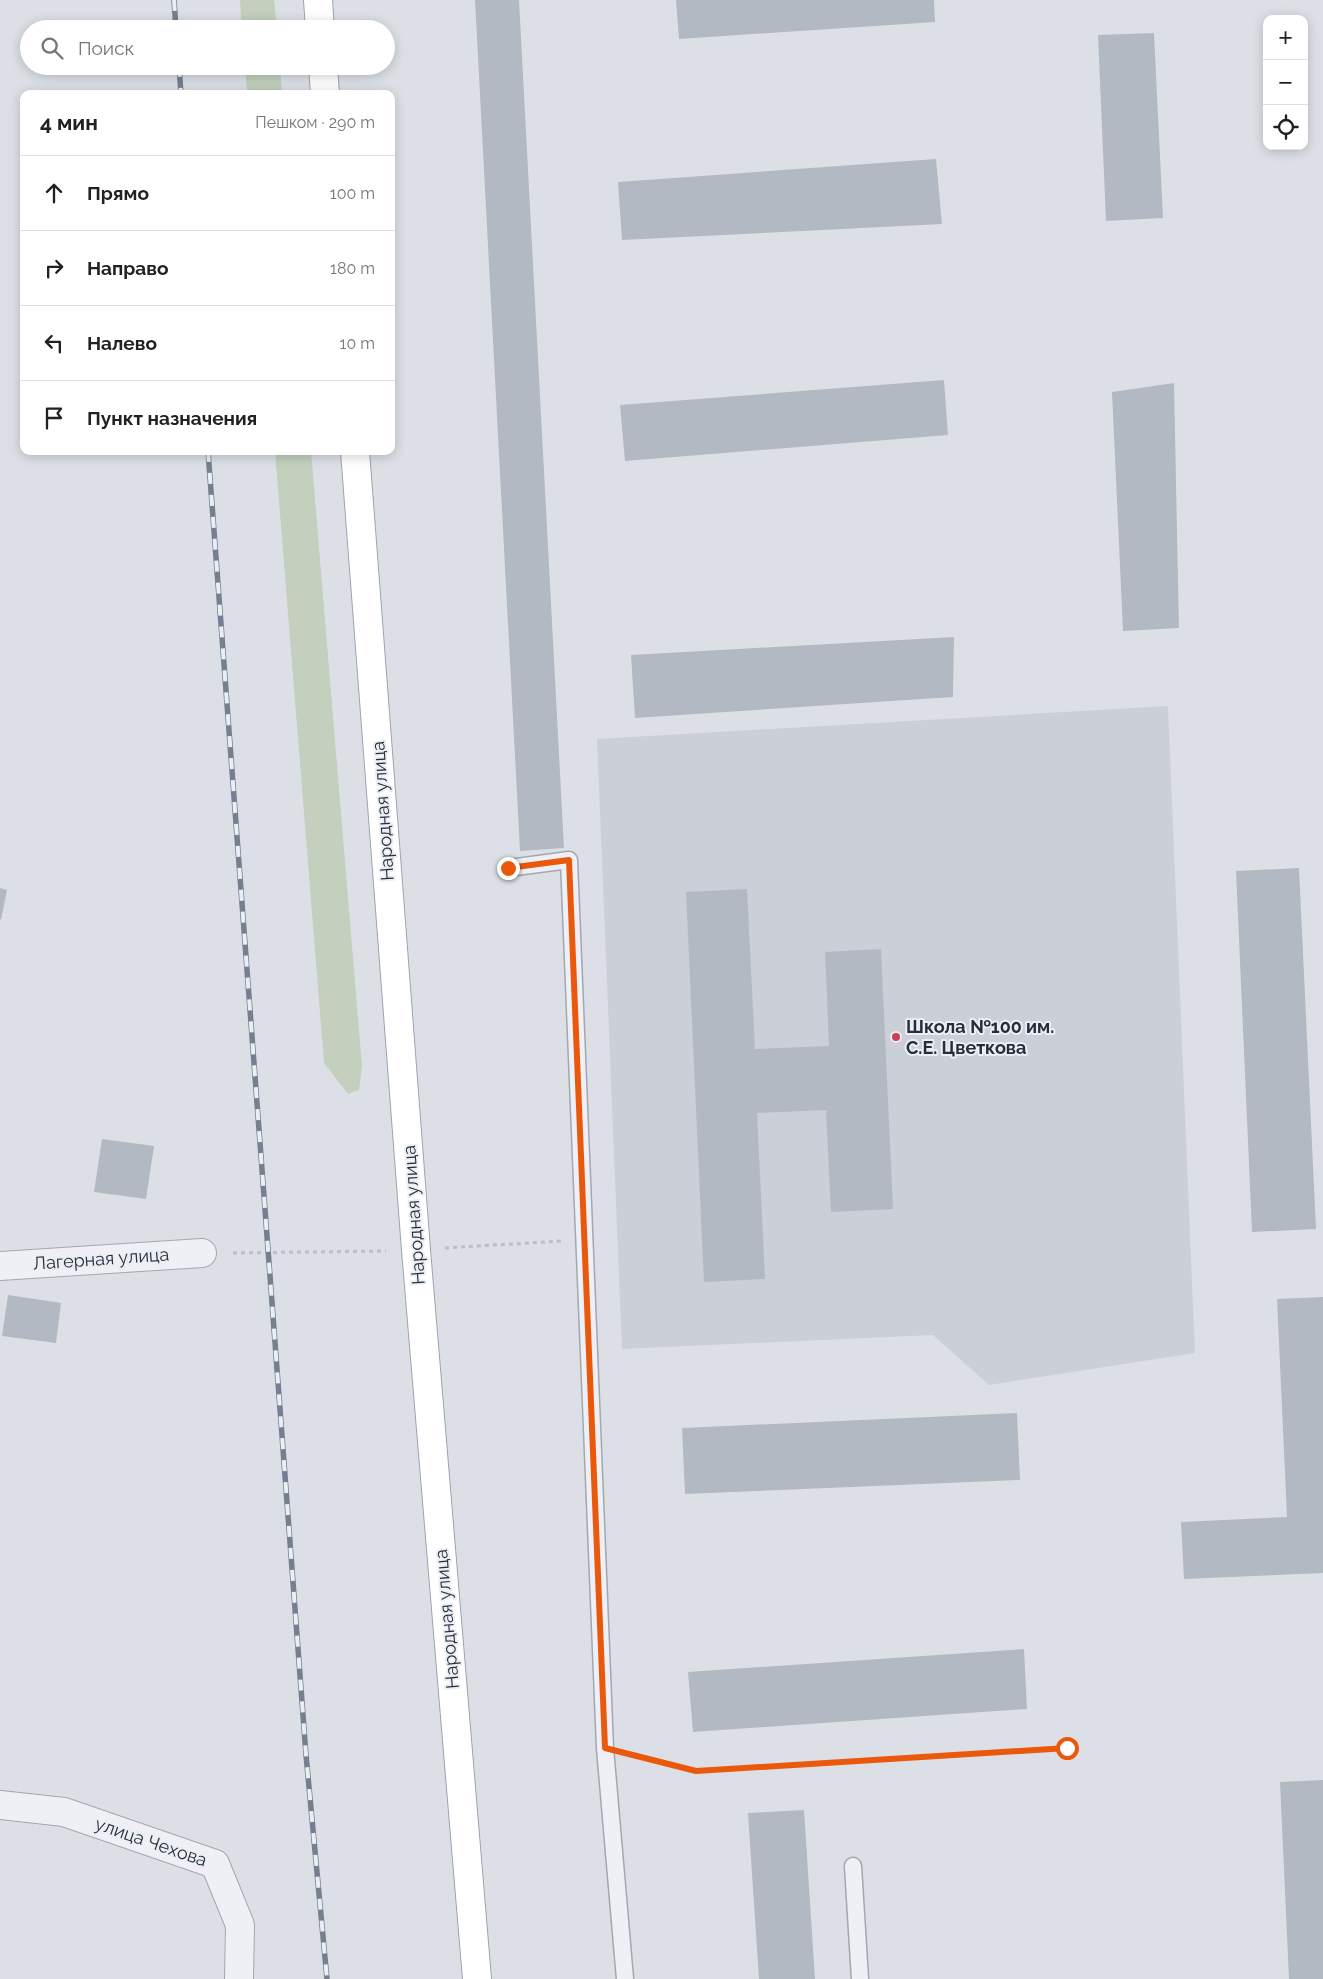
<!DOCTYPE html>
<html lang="ru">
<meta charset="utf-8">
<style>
:root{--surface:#fff;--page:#f2f2f2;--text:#202124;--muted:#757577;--line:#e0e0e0}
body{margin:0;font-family:Raleway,sans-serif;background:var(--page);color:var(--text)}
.controls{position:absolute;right:15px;top:15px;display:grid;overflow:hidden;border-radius:10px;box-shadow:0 2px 12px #0003}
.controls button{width:45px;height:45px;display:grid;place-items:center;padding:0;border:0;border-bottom:1px solid var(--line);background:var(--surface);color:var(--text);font:25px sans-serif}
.stop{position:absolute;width:15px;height:15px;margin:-11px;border:4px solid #ea580c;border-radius:50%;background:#fff}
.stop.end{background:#ea580c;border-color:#fff;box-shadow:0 1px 5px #0008}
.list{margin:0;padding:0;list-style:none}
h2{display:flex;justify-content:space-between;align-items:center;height:65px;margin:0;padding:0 20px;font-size:21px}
h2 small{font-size:16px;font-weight:400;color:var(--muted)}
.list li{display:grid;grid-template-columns:32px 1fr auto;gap:15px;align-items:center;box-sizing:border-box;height:75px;padding:0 20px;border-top:1px solid var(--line)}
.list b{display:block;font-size:19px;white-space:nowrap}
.list em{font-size:16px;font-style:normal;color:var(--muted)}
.icon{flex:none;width:28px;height:28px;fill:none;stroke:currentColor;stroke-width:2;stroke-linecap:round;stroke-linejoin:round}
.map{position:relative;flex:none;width:1323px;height:1979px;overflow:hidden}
.search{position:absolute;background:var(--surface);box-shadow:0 2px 12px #0003;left:20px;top:20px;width:375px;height:55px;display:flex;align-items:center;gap:12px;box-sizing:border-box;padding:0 18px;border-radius:28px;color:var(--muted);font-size:19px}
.panel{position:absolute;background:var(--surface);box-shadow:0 2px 12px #0003;left:20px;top:90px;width:375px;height:365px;border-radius:10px}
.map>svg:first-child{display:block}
.built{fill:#cacfd8}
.green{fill:#c2d0bd}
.building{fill:#b3b9c3}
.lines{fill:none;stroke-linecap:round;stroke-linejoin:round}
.lane-casing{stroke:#a2a7b0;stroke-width:19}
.street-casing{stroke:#a2a7b0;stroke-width:30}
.primary-casing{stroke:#9ba4b2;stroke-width:30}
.path{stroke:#babec5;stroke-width:3;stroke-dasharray:4 4;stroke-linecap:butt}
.lane{stroke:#eef0f5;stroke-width:16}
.street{stroke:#eef0f5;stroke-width:28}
.primary{stroke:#fff;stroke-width:28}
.rail-casing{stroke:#757f90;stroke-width:5.5}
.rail{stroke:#ebeff4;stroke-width:4;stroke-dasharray:11;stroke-linecap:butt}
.route{stroke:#ea580c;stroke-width:6}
.poi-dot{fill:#cd3f53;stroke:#ebeff4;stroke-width:2}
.labels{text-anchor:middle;stroke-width:4;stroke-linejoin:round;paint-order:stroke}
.street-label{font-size:18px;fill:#262e3c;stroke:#ebeff4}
.poi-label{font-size:18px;font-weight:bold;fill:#262e3c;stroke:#ebeff4;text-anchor:start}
</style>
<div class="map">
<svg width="1323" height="1979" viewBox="0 0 1323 1979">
<rect width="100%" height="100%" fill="#dce0e6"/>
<!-- built -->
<path class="built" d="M1168 706 1195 1353 989 1385 933 1335 622 1349 597 739Z"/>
<!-- green -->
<g class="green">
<path d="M240 0H274L277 29H242Z"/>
<path d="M245 66H280L282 94H247Z"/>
<path d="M275 451H311L362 1066 359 1090 348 1094 324 1063Z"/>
</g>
<!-- building -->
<g class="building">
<path d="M475 0H519L564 848 520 851Z"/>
<path d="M676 0H934L935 22 679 39Z"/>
<path d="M1154 33 1163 218 1106 221 1098 35Z"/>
<path d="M936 159 942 224 622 240 618 182Z"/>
<path d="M944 380 948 435 625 461 620 405Z"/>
<path d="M1174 383 1179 628 1123 631 1112 392Z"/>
<path d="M954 637 953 697 635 718 631 655Z"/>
<path d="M1299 868 1316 1229 1252 1232 1236 871Z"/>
<path d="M0 888 7 890 1 920 0 919Z"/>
<path d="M747 889 755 1049 829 1046 825 952 881 949 893 1209 831 1212 826 1110 757 1113 765 1279 704 1282 686 892Z"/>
<path d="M102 1139 154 1146 146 1199 94 1192Z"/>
<path d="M8 1295 61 1303 56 1343 2 1336Z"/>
<path d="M1323 1297V1573L1184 1579 1181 1522 1287 1517 1277 1299Z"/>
<path d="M1017 1413 1020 1480 685 1494 682 1428Z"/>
<path d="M1024 1649 1027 1709 693 1732 688 1672Z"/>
<path d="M1323 1780V1979H1289L1280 1782Z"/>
<path d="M804 1810 815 1979H759L748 1813Z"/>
</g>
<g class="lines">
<defs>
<g id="lane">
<path d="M508 868 569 860 605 1748 625 1979"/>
<path d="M853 1866 860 1979"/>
</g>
<g id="street">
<path d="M0 1266 202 1253"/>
<path d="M0 1805 64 1812 215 1864 240 1925 239 1979"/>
</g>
<g id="primary">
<path d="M318 0 320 29"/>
<path d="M323 66 325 94"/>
<path d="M355 451 416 1250 477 1979"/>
</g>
</defs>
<!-- lane casing -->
<use href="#lane" class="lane-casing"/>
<!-- street casing -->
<use href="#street" class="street-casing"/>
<!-- primary casing -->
<use href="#primary" class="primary-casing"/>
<!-- path -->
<g class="path">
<path d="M445 1248 561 1241"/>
<path d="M233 1253 386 1251"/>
<path d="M630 1754 696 1771 1067 1749"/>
</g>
<!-- lane -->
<use href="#lane" class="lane"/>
<!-- street -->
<use href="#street" class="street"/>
<!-- primary -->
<use href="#primary" class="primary"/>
<defs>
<g id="rail">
<path d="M174 0 176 29"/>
<path d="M179 66 181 94"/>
<path d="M208 451 306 1755 327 1979"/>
</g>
</defs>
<!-- rail casing -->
<use href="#rail" class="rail-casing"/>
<!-- rail -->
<use href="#rail" class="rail"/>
</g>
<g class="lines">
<!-- route -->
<path class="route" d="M508 868 569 860 605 1748 696 1771 1067 1748"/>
</g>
<!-- markers -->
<circle class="poi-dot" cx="896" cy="1037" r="5"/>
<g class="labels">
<!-- street labels -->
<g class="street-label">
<text transform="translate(383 811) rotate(-94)" y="6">Народная улица</text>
<text transform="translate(414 1215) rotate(-94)" y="6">Народная улица</text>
<text transform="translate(101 1259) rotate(-4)" y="6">Лагерная улица</text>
<text transform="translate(447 1619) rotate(-95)" y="6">Народная улица</text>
<text transform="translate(151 1842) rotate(19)" y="6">улица Чехова</text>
</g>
<!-- poi labels -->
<g class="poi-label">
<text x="906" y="1033">Школа №100 им.<tspan x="906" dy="21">С.Е. Цветкова</tspan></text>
</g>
</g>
</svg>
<div class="controls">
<button>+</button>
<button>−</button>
<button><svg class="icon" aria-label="locate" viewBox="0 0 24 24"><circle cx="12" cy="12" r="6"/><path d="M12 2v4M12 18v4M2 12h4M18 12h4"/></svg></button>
</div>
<div class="stop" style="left:1067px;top:1748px"></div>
<div class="stop end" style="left:508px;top:868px"></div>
<div class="search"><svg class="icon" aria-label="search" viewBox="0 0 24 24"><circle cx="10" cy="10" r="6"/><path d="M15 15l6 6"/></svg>Поиск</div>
<section class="panel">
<h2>4 мин<small>Пешком · 290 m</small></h2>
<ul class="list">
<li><svg class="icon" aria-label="ahead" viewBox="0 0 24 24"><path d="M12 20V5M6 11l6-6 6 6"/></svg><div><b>Прямо</b></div><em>100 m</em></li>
<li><svg class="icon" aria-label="right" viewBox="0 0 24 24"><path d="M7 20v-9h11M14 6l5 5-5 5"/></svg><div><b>Направо</b></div><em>180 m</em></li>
<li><svg class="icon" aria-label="left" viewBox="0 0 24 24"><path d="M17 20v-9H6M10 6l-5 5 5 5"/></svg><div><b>Налево</b></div><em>10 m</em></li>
<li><svg class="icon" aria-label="arrive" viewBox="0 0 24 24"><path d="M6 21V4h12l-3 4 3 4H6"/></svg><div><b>Пункт назначения</b></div></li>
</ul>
</section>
</div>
